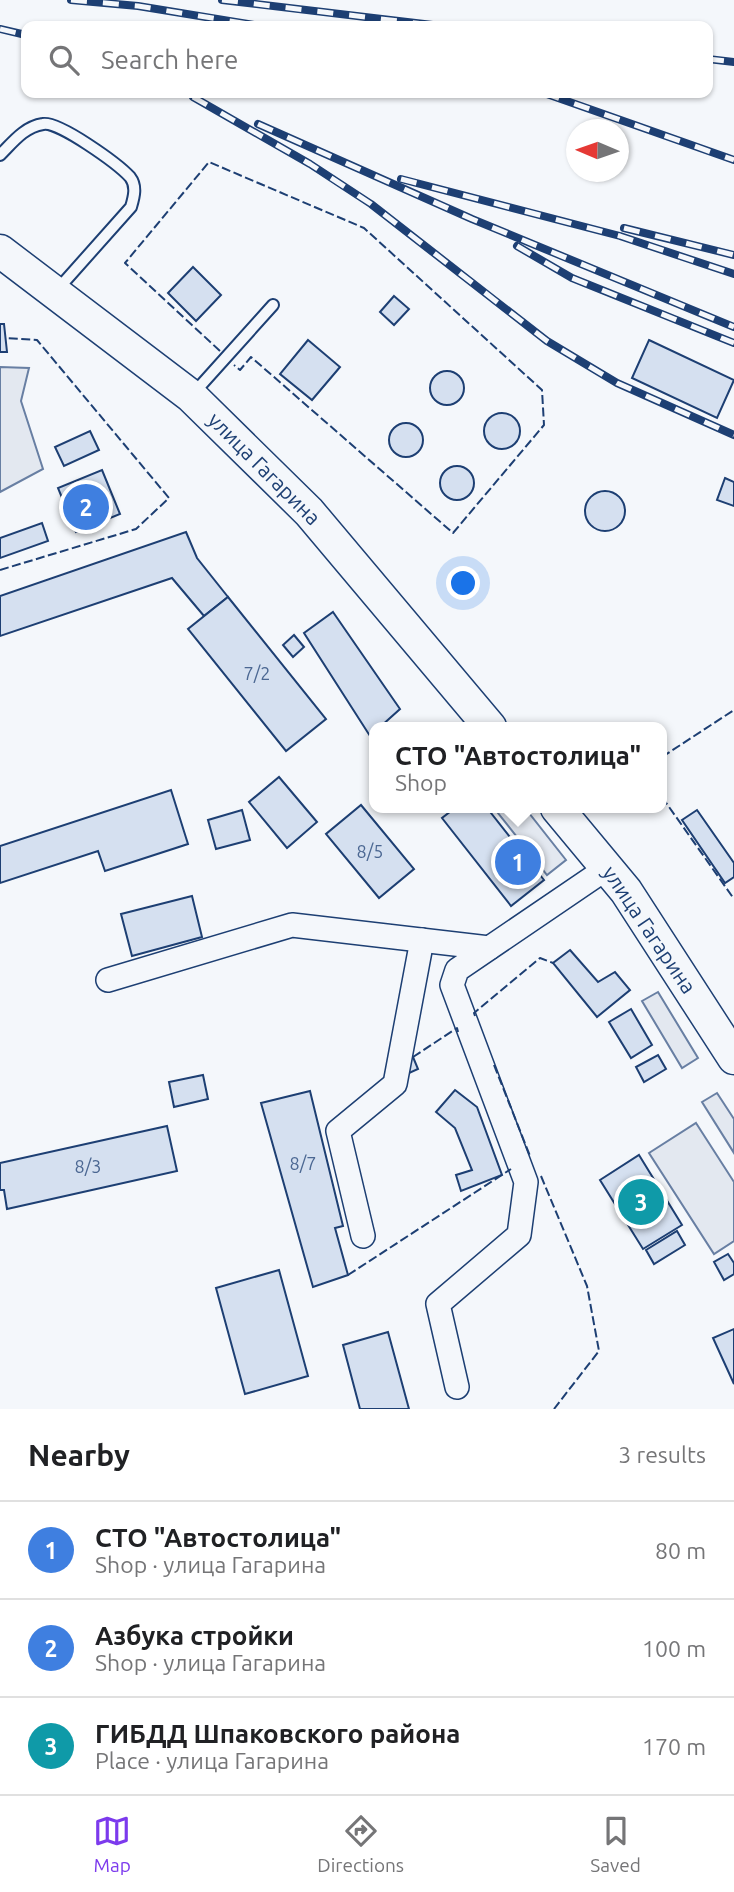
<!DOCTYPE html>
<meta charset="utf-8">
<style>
:root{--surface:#fff;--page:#f2f2f2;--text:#202124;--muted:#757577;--line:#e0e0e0;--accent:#7c3aed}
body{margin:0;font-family:Ubuntu,sans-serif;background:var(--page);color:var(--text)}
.compass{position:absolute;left:566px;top:119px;width:63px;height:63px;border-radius:50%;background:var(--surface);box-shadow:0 2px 5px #0004;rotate:272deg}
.you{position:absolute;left:464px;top:584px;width:24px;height:24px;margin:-18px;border:5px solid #fff;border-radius:50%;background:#1a73e8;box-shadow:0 0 0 10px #1a73e833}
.badge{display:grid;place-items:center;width:46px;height:46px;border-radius:50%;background:var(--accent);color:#fff;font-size:23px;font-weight:700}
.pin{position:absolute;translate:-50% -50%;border:4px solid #fff;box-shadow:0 2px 7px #0006}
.popup{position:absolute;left:369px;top:722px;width:298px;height:91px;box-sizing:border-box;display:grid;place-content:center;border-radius:14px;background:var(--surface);filter:drop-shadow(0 2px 5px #0005);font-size:23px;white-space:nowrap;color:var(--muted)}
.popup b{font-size:26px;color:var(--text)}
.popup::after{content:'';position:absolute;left:50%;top:100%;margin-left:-14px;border:14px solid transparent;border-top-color:var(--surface)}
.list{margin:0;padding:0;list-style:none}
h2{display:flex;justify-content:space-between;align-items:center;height:91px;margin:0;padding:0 28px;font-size:30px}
h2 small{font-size:23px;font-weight:400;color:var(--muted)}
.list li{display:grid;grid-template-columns:46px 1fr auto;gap:21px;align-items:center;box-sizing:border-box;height:98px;padding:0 28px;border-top:2px solid var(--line)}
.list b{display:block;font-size:26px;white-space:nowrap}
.list p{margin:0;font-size:23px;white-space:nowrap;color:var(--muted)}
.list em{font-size:23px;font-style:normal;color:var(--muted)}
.icon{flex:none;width:38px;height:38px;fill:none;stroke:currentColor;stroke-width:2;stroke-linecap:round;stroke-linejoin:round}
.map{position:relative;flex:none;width:734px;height:1409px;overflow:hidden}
.search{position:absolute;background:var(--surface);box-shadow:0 2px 5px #0004;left:21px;right:21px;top:21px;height:77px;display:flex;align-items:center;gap:18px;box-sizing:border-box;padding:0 24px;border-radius:14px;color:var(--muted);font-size:26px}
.sheet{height:385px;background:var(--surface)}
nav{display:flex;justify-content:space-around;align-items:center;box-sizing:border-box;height:98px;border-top:2px solid var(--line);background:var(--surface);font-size:19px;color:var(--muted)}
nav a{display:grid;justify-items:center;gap:4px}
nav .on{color:var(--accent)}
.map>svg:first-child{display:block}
.parking{fill:#e3e8f0;stroke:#687fa3;stroke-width:2}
.building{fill:#d5e0f0;stroke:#1d3f73;stroke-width:2}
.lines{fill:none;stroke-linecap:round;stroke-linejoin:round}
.lane-casing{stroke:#1d3f73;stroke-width:14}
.street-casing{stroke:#1d3f73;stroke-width:26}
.secondary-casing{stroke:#1d3f73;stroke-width:35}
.lane{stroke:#f4f7fb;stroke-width:10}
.street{stroke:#f4f7fb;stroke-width:23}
.secondary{stroke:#f4f7fb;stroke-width:32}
.rail-casing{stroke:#1d3f73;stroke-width:8}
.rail{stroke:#f4f7fb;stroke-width:5;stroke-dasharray:16;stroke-linecap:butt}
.fence{stroke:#1d3f73;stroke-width:2;stroke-dasharray:9 3.5;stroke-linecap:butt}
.labels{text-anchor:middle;stroke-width:5;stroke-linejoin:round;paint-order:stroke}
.number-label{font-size:18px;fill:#4b6792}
.street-label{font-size:21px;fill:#1d3f73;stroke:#f4f7fb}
</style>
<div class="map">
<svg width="734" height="1409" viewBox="0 0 734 1409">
<rect width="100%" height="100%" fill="#f4f7fb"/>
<!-- parking -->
<g class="parking">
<path d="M0 367 29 368 21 401 43 469 0 492Z"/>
<path d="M494 808H525L566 860 547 875Z"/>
<path d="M658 992 698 1058 682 1068 642 1001Z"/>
<path d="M717 1093 734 1119V1153L702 1102Z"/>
<path d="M696 1123 734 1182V1241L714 1254 649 1153Z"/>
</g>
<!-- building -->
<g class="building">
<path d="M193 267 221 295 196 321 168 293Z"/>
<path d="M394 296 409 309 394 325 380 312Z"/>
<path d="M0 324H4L7 352H0Z"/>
<path d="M308 340 340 367 312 400 280 374Z"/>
<path d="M649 340 734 380 717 418 632 378Z"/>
<circle cx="447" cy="388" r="17"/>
<circle cx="502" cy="431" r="18"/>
<circle cx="406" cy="440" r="17"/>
<path d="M90 431 99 450 64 466 55 447Z"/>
<circle cx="457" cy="483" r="17"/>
<path d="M102 470 120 514 76 532 58 488Z"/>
<path d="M725 478 734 482V506L717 500Z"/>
<circle cx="605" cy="511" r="20"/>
<path d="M42 523 48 541 0 558V538Z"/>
<path d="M186 532 197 558 228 597 204 616 172 578 0 636V596Z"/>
<path d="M228 597 326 719 286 751 188 629Z"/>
<path d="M333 612 400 709 380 727H374L370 736 304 633Z"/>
<path d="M294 635 304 647 293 657 283 645Z"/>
<path d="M279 777 317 822 287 848 249 802Z"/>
<path d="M171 790 188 844 105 871 98 851 0 883V846Z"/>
<path d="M361 805 414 869 379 898 326 834Z"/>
<path d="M455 808H487L544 880 511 906 442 818Z"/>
<path d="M242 810 250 840 216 849 208 820Z"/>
<path d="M697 810 734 863V877L725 883 682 820Z"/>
<path d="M192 896 202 937 132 956 121 914Z"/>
<path d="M570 950 598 982 615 972 630 990 597 1017 553 963Z"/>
<path d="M631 1009 652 1045 631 1058 609 1022Z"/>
<path d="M658 1055 666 1069 644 1082 636 1067Z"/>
<path d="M413 1057 418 1069 407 1074 402 1063Z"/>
<path d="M203 1075 208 1099 174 1107 169 1082Z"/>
<path d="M455 1090 477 1107 502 1175 461 1191 456 1175 472 1170 455 1128 436 1112Z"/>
<path d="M310 1091 343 1226 335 1228 348 1275 313 1287 261 1103Z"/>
<path d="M167 1126 177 1171 7 1209 4 1190H0V1163Z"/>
<path d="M639 1155 682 1225 643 1249 600 1180Z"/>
<path d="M677 1231 685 1245 654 1264 646 1250Z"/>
<path d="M728 1254 734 1263V1274L724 1280 714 1262Z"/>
<path d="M279 1270 308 1376 245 1394 216 1288Z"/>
<path d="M734 1329V1384L713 1338Z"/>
<path d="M388 1332 409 1409H360L343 1345Z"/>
</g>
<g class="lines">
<defs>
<g id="lane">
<path d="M0 155C13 142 24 127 43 124 59 121 118 164 130 177 137 186 134 197 131 207L58 289"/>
<path d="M193 394 273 305"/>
</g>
<g id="street">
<path d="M108 980 292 925 489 948"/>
<path d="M363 1236 338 1131 395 1084 422 940"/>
<path d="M457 1387 438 1304 519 1235 526 1182 452 985 457 970 607 868"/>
</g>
<g id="secondary">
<path d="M0 251 191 396 309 512 490 727"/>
<path d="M557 808 626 891 734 1058"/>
</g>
</defs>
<!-- lane casing -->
<use href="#lane" class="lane-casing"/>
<!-- street casing -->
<use href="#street" class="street-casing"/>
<!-- secondary casing -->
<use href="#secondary" class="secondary-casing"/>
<!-- lane -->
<use href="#lane" class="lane"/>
<!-- street -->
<use href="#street" class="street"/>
<!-- secondary -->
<use href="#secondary" class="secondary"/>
<defs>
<g id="rail">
<path d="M71 0 138 6 261 26"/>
<path d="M222 0 441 26"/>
<path d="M0 29 26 35"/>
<path d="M708 59 734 62"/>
<path d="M544 93 734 160"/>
<path d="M193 97 310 164 371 204 547 341 617 383 734 435"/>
<path d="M258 124 472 219 734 327"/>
<path d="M401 179 620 236 734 274"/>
<path d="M624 228 734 255"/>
<path d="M517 246 572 278 734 343"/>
</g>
</defs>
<!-- rail casing -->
<use href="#rail" class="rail-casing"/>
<!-- rail -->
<use href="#rail" class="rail"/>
<!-- fence -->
<g class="fence">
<path d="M220 351 125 263 209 162 364 228 542 390 544 425 453 533 251 357 240 370 234 365"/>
<path d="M0 570 136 529 169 498 37 340 5 338"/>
<path d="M662 757 734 710"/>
<path d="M662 797 734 899"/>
<path d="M475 1016 474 1013 540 958 553 963"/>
<path d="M413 1057 457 1028 458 1032"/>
<path d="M494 1065 530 1156"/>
<path d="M541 1176 587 1286 599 1351 554 1409"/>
<path d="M348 1275 511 1169"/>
</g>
</g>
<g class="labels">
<!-- number labels -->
<g class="number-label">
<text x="257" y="680">7/2</text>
<text x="370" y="858">8/5</text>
<text x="303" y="1170">8/7</text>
<text x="88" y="1173">8/3</text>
</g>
<!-- street labels -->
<g class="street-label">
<text transform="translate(264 469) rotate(45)" y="7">улица Гагарина</text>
<text transform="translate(649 930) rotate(56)" y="7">улица Гагарина</text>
</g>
</g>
</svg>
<svg class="compass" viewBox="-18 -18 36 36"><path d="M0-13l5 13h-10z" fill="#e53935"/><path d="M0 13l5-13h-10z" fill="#757577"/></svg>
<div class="you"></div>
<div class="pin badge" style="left:518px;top:862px;background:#3f7fe0">1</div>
<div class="popup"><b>СТО &quot;Автостолица&quot;</b>Shop</div>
<div class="pin badge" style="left:86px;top:507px;background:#3f7fe0">2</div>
<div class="pin badge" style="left:641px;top:1202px;background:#0f9aa8">3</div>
<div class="search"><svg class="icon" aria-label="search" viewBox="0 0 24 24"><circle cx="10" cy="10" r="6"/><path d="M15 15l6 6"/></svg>Search here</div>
</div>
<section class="sheet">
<h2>Nearby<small>3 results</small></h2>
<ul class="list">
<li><span class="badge" style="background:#3f7fe0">1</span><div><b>СТО &quot;Автостолица&quot;</b><p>Shop · улица Гагарина</p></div><em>80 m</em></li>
<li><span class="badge" style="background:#3f7fe0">2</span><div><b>Азбука стройки</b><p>Shop · улица Гагарина</p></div><em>100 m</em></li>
<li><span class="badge" style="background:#0f9aa8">3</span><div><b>ГИБДД Шпаковского района</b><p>Place · улица Гагарина</p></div><em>170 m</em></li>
</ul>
</section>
<nav>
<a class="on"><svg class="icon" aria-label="map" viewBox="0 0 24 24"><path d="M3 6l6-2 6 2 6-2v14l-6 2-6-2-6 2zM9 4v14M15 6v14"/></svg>Map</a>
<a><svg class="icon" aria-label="directions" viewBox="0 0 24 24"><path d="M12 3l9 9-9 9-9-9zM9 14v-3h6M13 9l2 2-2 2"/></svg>Directions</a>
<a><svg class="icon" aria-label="saved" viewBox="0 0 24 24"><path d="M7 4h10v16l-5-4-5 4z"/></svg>Saved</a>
</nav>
